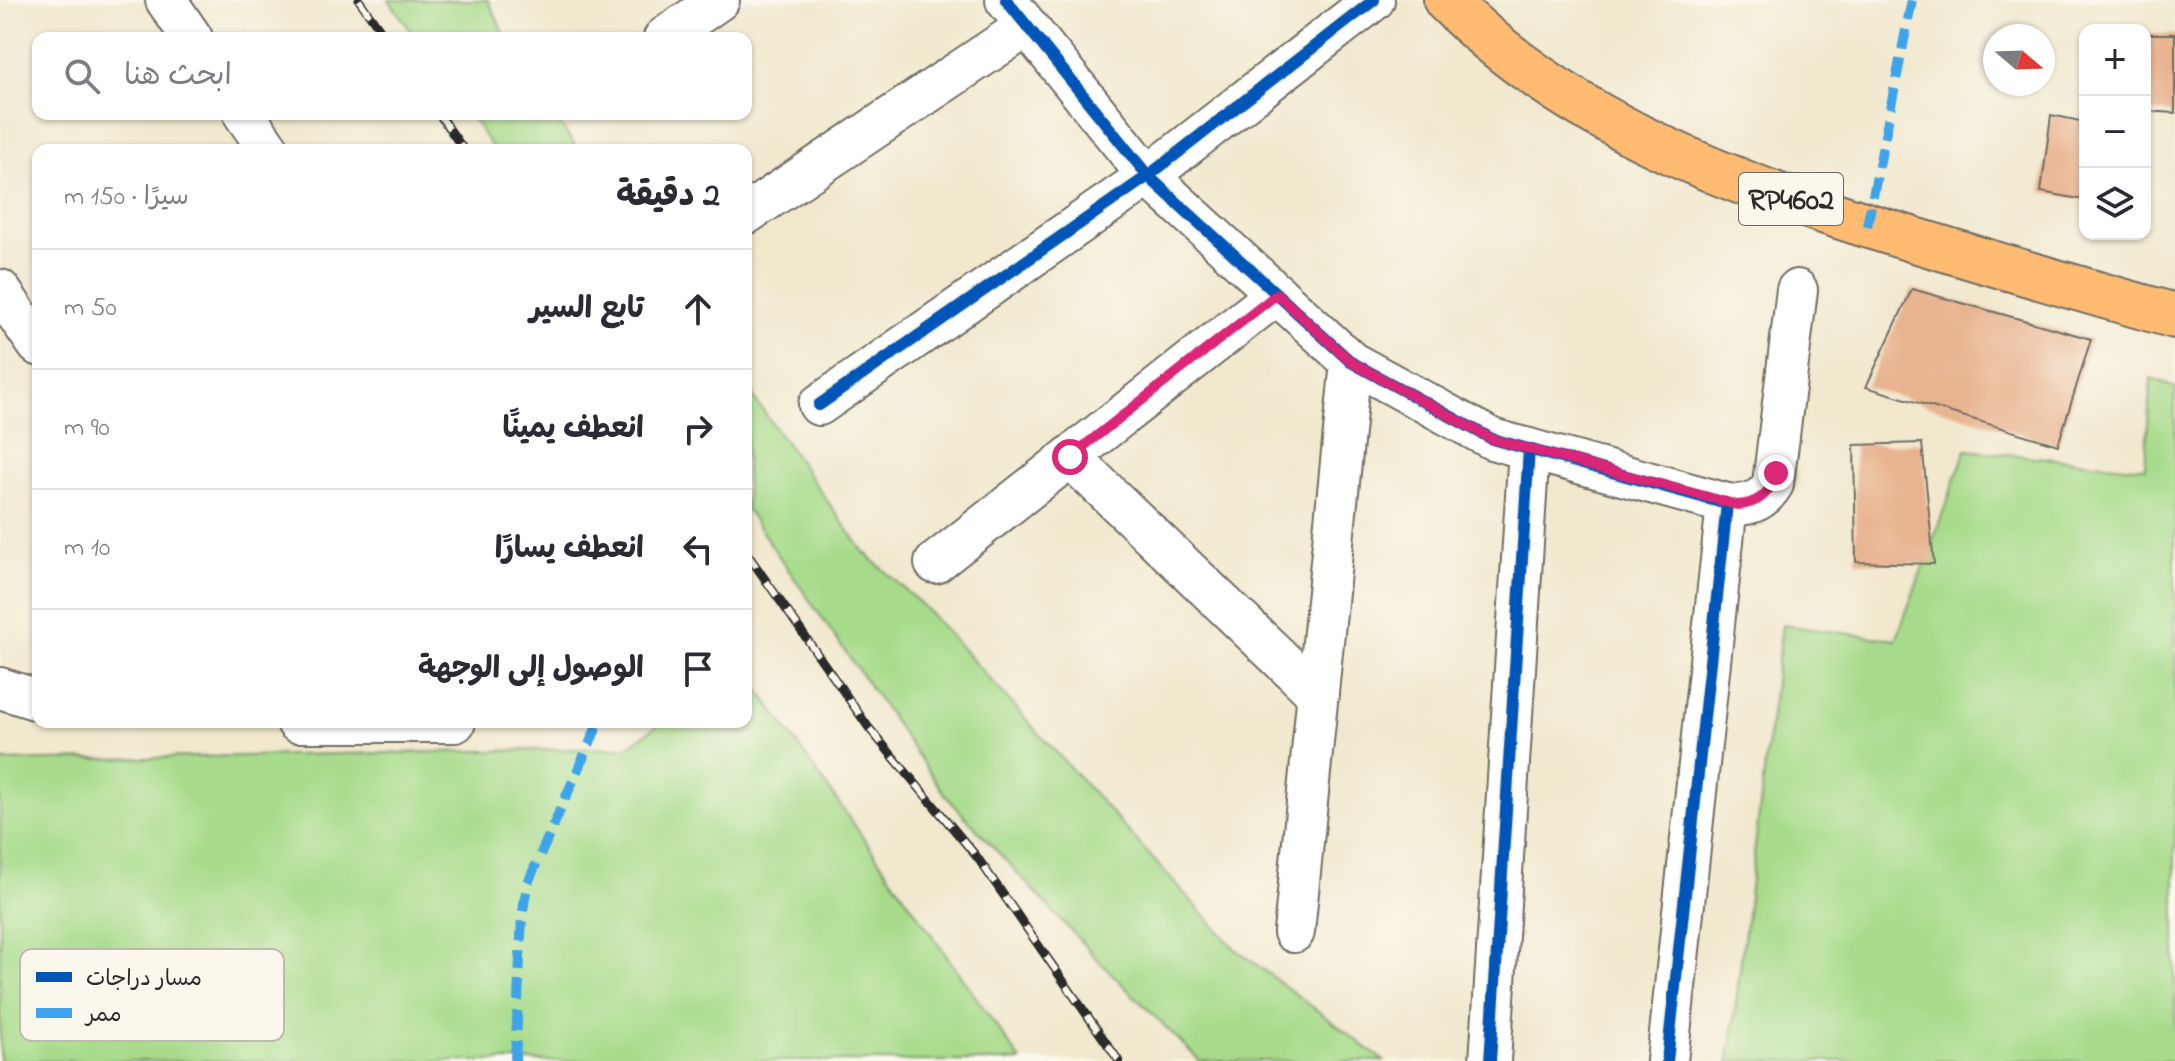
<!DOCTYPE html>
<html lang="ar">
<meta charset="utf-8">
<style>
:root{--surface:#fff;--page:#f7f7f7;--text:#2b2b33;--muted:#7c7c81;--line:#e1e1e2}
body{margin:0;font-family:"Indie Flower","Playpen Sans Arabic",sans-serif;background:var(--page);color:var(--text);direction:rtl}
.controls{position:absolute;right:24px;top:24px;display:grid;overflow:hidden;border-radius:16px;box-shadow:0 2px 6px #0004}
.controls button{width:72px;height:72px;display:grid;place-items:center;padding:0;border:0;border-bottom:2px solid var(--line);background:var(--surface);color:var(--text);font:40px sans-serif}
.compass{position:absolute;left:1983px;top:24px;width:72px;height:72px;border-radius:50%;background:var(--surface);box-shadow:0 2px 6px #0004;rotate:109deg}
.stop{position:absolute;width:24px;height:24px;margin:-18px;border:6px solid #db2777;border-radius:50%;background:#fff}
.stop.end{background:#db2777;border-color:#fff;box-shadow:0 2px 8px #0008}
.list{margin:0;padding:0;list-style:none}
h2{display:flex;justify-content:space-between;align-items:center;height:104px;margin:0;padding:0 32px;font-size:34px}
h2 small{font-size:26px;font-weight:400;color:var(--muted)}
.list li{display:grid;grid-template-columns:52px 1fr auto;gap:24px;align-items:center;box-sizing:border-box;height:120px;padding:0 32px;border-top:2px solid var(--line)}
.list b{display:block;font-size:30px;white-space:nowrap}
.list em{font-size:26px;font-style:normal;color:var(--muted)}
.icon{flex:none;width:44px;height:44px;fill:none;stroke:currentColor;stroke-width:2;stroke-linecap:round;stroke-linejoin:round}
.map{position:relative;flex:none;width:2175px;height:1061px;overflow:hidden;direction:ltr}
.search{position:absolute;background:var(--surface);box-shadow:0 2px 6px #0004;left:32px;top:32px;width:720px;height:88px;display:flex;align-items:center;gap:20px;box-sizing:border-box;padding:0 28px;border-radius:16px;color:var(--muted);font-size:30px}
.panel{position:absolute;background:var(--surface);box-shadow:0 2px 6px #0004;left:32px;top:144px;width:720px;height:584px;border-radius:16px;direction:rtl}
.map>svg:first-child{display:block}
.green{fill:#a7db8b;stroke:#69835b;stroke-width:2}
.building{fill:#e8b38f}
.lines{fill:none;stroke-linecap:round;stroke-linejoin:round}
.minor-casing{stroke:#706d64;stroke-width:44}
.primary-casing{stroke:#706d64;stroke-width:48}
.minor{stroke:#fff;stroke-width:40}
.primary{stroke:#ffbb71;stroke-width:44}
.rail-casing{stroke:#2b2b2b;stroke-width:9}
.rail{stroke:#fbf7ec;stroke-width:6;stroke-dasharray:18;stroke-linecap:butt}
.quiet{stroke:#3ea3eb;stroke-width:10;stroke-dasharray:20 10;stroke-linecap:butt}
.cycleway-casing{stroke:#fbf7ec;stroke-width:17}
.cycleway{stroke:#0057b8;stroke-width:12}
.route{stroke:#db2777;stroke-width:10}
.labels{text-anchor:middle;stroke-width:8;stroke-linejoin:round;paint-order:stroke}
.shield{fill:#fbf7ec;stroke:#696865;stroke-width:2}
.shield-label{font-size:30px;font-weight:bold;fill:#2b2b2b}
.key{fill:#fbf7ec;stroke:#bdbab2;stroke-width:2}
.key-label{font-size:22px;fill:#2b2b2b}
</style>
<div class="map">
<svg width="2175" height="1061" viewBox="0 0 2175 1061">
<rect width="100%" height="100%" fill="#fbf7ec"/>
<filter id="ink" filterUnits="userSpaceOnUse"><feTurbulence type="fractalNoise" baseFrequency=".0125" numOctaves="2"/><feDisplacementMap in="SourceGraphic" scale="16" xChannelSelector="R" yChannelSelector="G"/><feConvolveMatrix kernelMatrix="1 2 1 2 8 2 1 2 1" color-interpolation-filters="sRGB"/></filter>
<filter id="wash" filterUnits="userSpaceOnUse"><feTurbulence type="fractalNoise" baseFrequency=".006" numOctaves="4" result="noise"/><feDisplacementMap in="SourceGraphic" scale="32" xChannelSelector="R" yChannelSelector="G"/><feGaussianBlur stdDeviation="1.8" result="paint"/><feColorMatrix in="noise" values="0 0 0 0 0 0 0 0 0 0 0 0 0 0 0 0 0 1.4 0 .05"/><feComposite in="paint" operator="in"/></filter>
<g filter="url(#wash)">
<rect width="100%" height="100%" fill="#f1e8ce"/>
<!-- green -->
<g class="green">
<path d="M389 0H488L506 38H416Z"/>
<path d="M469 114H553L578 150H494Z"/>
<path d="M2151 378 2175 387V1061H1729L1782 625 1896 640 1966 450 2145 468Z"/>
<path d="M746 387 863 551 925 608 1233 947 1384 1061H1200L1099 961 946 796 746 509Z"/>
<path d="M746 672 1021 1061H0V761L626 748 662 722H746Z"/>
</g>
<g id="blocks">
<!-- building -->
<g class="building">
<path d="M2145 34H2175V113L2145 111Z"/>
<path d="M2051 115 2085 122V200L2041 192Z"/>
<path d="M1912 289 2091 339 2058 445 1866 387Z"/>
<path d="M1922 443 1934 564 1856 562 1854 445Z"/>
</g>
</g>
</g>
<g filter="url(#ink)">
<use href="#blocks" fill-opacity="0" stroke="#706d64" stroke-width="2"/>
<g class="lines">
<defs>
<g id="minor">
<path d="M166 0 192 38"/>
<path d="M1006 0 1148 176 1351 362 1492 439 1727 504 1667 1061"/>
<path d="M664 38 719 0"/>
<path d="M244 114 269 150"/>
<path d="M746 214 1026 27"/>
<path d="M0 290 38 345"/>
<path d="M819 405 1148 176 1374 0"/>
<path d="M1070 457 1318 695"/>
<path d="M1727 504C1747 507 1762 502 1773 484L1797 290"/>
<path d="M935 563 1277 294"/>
<path d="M0 688 38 700"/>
<path d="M297 722H455"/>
<path d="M1294 932 1351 362"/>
<path d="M1490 1061 1529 449"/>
</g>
<path id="primary" d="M1446 0C1572 127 1740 187 1908 238 1997 265 2086 291 2175 316"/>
</defs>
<!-- minor casing -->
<use href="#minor" class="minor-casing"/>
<!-- primary casing -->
<use href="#primary" class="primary-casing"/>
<!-- minor -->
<use href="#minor" class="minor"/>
<!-- primary -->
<use href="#primary" class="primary"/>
<defs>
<g id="rail">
<path d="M359 0 386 38"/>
<path d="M439 114 464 150"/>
<path d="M746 552 869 728 977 857 1119 1061"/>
</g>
</defs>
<!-- rail casing -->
<use href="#rail" class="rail-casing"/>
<!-- rail -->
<use href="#rail" class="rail"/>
<!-- quiet -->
<g class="quiet">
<path d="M1867 226 1912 0"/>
<path d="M515 1061 522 917 527 885 599 722"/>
</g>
<defs>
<g id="cycleway">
<path d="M1006 0 1148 176 1351 362 1492 439 1727 504 1667 1061"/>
<path d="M819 405 1148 176 1374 0"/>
<path d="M1490 1061 1529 449"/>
</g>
</defs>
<!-- cycleway casing -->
<use href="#cycleway" class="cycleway-casing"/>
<!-- cycleway -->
<use href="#cycleway" class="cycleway"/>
</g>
</g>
<g class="lines" filter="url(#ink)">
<!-- route -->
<path class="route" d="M1070 457 1277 294 1351 362 1492 439 1737 505C1759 504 1770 493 1776 473"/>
</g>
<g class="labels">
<!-- shield labels -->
<rect class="shield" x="1739" y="173" width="104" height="52" rx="6"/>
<g class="shield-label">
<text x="1791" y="209">RP4602</text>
</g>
</g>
<!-- legend -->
<rect x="20" y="949" width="264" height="92" rx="12" class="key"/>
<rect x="36" y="972" width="36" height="10" fill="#0057b8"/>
<rect x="36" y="1008" width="36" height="10" fill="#3ea3eb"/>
<g class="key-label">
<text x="86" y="985">مسار دراجات</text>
<text x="86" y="1021">ممر</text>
</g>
</svg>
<div class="controls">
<button>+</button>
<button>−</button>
<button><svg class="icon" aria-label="layers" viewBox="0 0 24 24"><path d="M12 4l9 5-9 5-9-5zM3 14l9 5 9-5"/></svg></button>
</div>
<svg class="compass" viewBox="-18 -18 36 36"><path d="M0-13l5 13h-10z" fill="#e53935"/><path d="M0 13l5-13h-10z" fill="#7c7c81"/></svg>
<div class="stop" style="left:1070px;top:457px"></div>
<div class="stop end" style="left:1776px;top:473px"></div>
<div class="search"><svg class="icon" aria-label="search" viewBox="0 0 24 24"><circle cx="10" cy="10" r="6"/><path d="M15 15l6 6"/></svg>ابحث هنا</div>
<section class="panel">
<h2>2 دقيقة<small>سيرًا · 150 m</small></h2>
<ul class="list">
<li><svg class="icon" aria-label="ahead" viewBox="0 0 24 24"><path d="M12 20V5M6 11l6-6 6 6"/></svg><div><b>تابع السير</b></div><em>50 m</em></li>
<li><svg class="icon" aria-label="right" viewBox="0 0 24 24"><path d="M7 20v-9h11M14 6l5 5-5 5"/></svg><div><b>انعطف يمينًا</b></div><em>90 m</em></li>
<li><svg class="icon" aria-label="left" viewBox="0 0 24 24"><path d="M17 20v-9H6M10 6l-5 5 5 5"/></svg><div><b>انعطف يسارًا</b></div><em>10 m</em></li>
<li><svg class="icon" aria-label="arrive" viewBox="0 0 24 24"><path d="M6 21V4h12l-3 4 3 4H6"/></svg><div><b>الوصول إلى الوجهة</b></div></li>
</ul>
</section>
</div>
